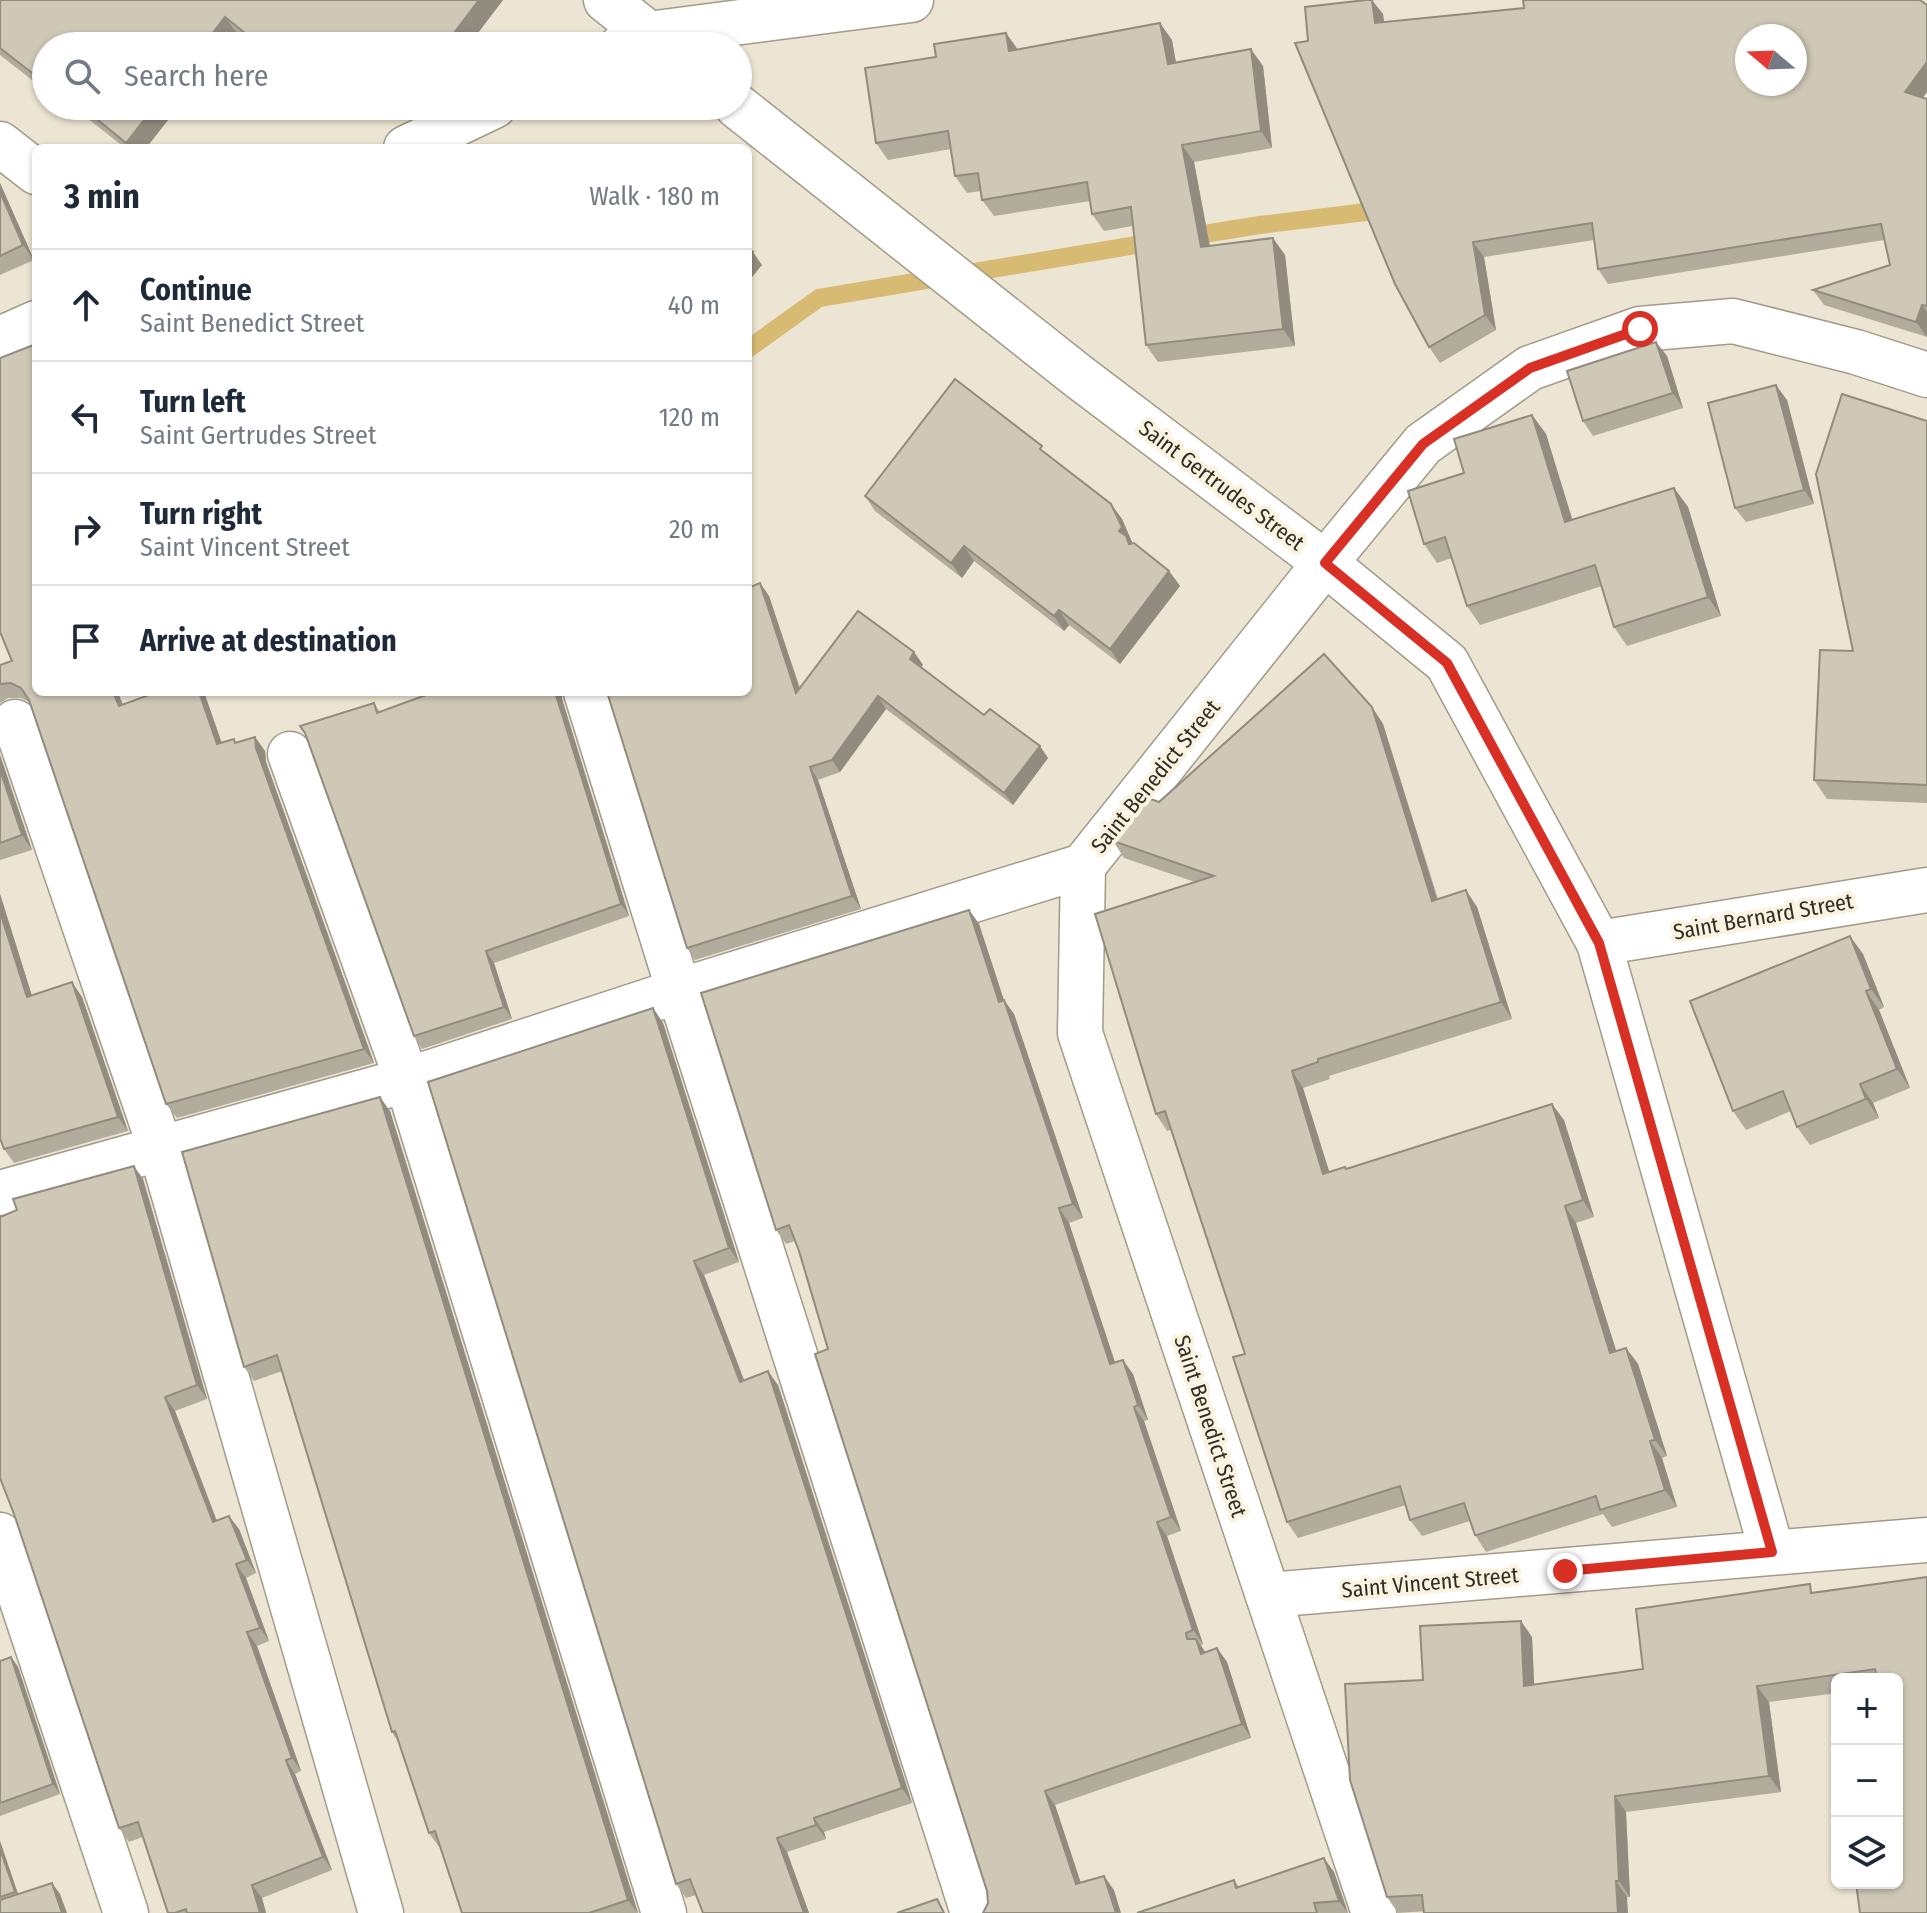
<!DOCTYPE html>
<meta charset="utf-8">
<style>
:root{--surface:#fff;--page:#f6f6f7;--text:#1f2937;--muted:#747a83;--line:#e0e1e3}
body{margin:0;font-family:"Fira Sans Condensed",sans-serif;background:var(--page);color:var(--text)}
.controls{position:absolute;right:24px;bottom:24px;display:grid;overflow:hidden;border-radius:12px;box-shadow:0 2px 6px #0004}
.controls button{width:72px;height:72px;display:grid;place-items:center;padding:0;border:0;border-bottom:2px solid var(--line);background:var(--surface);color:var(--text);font:40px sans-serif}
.compass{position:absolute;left:1735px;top:24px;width:72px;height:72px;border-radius:50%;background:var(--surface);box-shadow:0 2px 6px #0004;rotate:289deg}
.stop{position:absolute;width:24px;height:24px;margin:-18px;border:6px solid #d93025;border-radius:50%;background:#fff}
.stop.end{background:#d93025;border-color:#fff;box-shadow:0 2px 8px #0008}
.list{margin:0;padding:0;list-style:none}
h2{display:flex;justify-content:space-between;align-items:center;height:104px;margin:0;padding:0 32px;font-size:34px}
h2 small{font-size:26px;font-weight:400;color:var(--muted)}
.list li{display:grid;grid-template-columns:52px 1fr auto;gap:24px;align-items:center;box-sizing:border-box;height:112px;padding:0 32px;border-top:2px solid var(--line)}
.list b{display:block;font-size:30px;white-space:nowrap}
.list p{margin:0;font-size:26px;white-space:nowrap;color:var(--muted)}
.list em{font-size:26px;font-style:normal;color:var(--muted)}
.icon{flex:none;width:44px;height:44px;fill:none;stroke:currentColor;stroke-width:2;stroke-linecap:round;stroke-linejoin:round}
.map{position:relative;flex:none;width:1927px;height:1913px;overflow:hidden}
.search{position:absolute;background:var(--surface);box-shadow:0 2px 6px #0004;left:32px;top:32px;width:720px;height:88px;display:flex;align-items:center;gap:20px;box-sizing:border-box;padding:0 28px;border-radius:44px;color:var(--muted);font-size:30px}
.panel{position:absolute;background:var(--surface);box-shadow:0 2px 6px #0004;left:32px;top:144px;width:720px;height:552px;border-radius:12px}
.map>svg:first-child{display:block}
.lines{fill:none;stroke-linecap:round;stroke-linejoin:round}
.stream{stroke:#d7bb72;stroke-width:18}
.street-casing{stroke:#a29b89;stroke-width:47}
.street{stroke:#fff;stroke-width:44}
.wall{fill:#b2ac9d}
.shaded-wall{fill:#918c7f}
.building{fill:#cfc8b6;stroke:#918c7f;stroke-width:2;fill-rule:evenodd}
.route{stroke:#d93025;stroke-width:10}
.labels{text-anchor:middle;stroke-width:8;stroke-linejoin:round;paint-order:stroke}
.street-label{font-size:22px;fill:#302d26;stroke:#faf3e0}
</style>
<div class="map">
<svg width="1927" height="1913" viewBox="0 0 1927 1913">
<rect width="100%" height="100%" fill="#ede5d3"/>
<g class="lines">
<!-- stream -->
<g class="stream">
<path d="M1185 237 1260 225 1390 209"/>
<path d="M748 349 819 298 1160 241"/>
</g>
<defs>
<g id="street">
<path d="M606 0 664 46"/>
<path d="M622 46 648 34 911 0"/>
<path d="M737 106 1078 376 1325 563 1447 663 1599 943 1772 1552"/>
<path d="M0 144 36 172"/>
<path d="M406 148 494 106"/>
<path d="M0 339 36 323"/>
<path d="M586 692 679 991 973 1913"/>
<path d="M15 722 161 1150 381 1913"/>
<path d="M290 754 407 1080 664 1913"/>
<path d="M1599 943 1927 890"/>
<path d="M0 1193 407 1080 679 991 1083 866"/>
<path d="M0 1535 126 1913"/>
<path d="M1268 1595 1927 1540"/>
<path d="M1374 1913 1080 1033 1083 866 1325 563 1423 444 1530 368 1640 329 1733 321 1856 352 1927 375"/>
</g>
</defs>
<!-- street casing -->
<use href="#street" class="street-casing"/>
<!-- street -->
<use href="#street" class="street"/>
</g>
<!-- wall -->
<g class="wall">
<path d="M0 0H503L468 46H252L237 33 226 46H46V91L0 55Z"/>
<path d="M1383 14 1384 22 1927 99V337L1824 305 1813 290 1890 265 1884 240 1608 284 1598 269 1594 240 1484 257 1496 330 1440 363 1429 347 1308 41Z"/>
<path d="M1006 33 1018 50 1172 40 1176 63 1263 66 1272 148 1194 162 1210 246 1285 255 1295 346 1158 362 1146 345 1133 226 1104 231 1092 214 1090 201 994 216 982 200 981 191 967 193 955 176 951 149 888 160 876 143 936 57Z"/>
<path d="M72 106H179L146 148H125Z"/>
<path d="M325 106H346L331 110Z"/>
<path d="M0 183 34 260 0 275Z"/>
<path d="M1667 356 1683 408 1593 436 1583 421Z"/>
<path d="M1787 400 1814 504 1746 522 1735 508Z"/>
<path d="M1532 415 1546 434 1572 520 1674 488 1688 507 1721 616 1627 646 1614 627 1602 586 1480 625 1467 606 1452 558 1437 563 1424 544 1464 473Z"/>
<path d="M1927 421V803L1827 799 1814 780Z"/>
<path d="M1050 457 1111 504 1122 519 1132 542 1131 544 1169 571 1180 586 1120 664 1069 625 1064 631 974 561 962 578 875 511 865 496Z"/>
<path d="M760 583 769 596 800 688 914 652 923 665 921 667 984 715 1048 758 1013 805 886 709 840 772 818 780 861 909 695 960 687 948Z"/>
<path d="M12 661 36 692 123 705 204 692 222 743 236 742 255 737 265 751 266 762 374 1063 177 1118 166 1104 29 702 21 698H8L0 703V665Z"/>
<path d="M562 699 629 916 494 963 512 1019 422 1049 414 1036 374 703 380 712Z"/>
<path d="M1372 707 1383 724 1438 899 1477 907 1512 1019 1329 1076 1330 1079 1303 1088 1329 1172 1345 1167 1347 1169 1564 1120 1594 1217 1576 1223 1616 1351 1626 1348 1638 1364 1667 1456 1662 1458 1677 1507 1612 1527 1603 1514 1486 1552 1475 1535 1470 1521 1422 1536 1410 1520 1406 1505 1298 1538 1287 1522 1245 1354 1171 1130 1167 1131 1156 1114 1195 882 1124 858 1113 841 1159 802Z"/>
<path d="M0 755 32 850 0 860Z"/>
<path d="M0 894 32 996 82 997 128 1131 14 1163 4 1149 0 1138Z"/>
<path d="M969 910 979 924 1004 1000 1014 1014 1083 1218 1069 1223 1115 1362 1133 1374 1148 1420 1144 1421 1181 1531 1167 1536 1203 1644 1201 1645 1205 1652 1217 1648 1227 1662 1251 1738 1055 1805 1081 1883 1114 1890 988 1903 987 1891 799 1251 795 1241 786 1244 776 1230Z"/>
<path d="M1863 954 1884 1007 1879 1010 1910 1088 1873 1103 1879 1118 1810 1145 1797 1127 1791 1111 1746 1130 1733 1111Z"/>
<path d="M653 1008 663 1023 739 1262 704 1275 744 1380 778 1385 912 1803 824 1832 826 1839 787 1852 809 1913H703L696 1895 686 1898 676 1884Z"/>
<path d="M390 1111 638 1913H462L440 1847H439L429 1833 399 1743 392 1732 282 1371 254 1381 244 1367Z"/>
<path d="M143 1179 207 1399 175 1411 217 1521 239 1529 256 1573 246 1578 269 1641 257 1646 301 1771 295 1774 332 1870 262 1898 266 1913H168L143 1837 129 1842 119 1828Z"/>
<path d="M1927 1577 1897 1883V1679H1837V1693L1769 1702 1781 1792 1626 1812 1630 1897 1398 1913 1387 1897 1423 1680 1532 1637 1534 1685 1643 1669 1816 1592Z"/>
<path d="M11 1657 18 1667 60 1794 0 1816V1661Z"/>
<path d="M0 1841 18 1894H60L0 1913Z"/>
<path d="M1334 1872 1348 1913H1137L1234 1880 1239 1887Z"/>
</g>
<!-- shaded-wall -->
<g class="shaded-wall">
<path d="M479 0H503L468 46H444Z"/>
<path d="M1372 0 1383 14 1386 38 1375 23Z"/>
<path d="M225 17 237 33 226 46H203Z"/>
<path d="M1160 23 1172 40 1179 81 1168 64Z"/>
<path d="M1006 33 1018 50 1009 51Z"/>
<path d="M1251 49 1263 66 1272 148 1261 131Z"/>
<path d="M1927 62V92L1916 107 1905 92Z"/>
<path d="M43 76 46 80V88L41 80Z"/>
<path d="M155 106H179L146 148H130L126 143Z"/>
<path d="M1182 145 1194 162 1213 264 1201 247Z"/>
<path d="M0 183 34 260 23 245 0 192Z"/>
<path d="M1273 238 1285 255 1295 346 1283 329Z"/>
<path d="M1473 242 1484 257 1496 330 1485 315Z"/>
<path d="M753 252 762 265 748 282V258Z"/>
<path d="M1922 305 1927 311V337L1916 322Z"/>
<path d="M1656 342 1667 356 1683 408 1673 393Z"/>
<path d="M1776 385 1787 400 1814 504 1804 490Z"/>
<path d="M1532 415 1546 434 1579 541 1565 522Z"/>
<path d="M1674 488 1688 507 1721 616 1708 597Z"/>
<path d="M1111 504 1122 519 1132 542 1131 544 1140 559 1119 531Z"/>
<path d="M964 546 974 561 962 578 951 563Z"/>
<path d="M1169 571 1180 586 1120 664 1110 649Z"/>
<path d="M760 583 769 596 805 705 796 693Z"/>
<path d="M1059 610 1069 625 1064 631 1054 616Z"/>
<path d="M914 652 923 665 918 671 910 659Z"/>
<path d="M113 692H118L129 721 119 706Z"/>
<path d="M199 692H204L227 759 217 744Z"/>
<path d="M555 692H562V699L629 916 621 904Z"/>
<path d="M878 696 886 709 840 772 832 760Z"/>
<path d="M1372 707 1383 724 1443 918 1432 901Z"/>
<path d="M255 737 265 751 266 762 374 1063 364 1049 256 748Z"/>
<path d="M1040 746 1048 758 1013 805 1004 793Z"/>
<path d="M0 755 32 850 22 835 0 770Z"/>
<path d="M810 767 818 780 861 909 852 896Z"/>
<path d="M1466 890 1477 907 1512 1019 1501 1002Z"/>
<path d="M0 894 37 1012 27 997 0 912Z"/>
<path d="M969 910 979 924 1009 1016 999 1002Z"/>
<path d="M1850 936 1863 954 1884 1007 1871 989Z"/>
<path d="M486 951 494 963 512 1019 504 1007Z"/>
<path d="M72 982 82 997 128 1131 118 1117Z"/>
<path d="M1866 991 1879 1010 1910 1088 1897 1069Z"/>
<path d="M1004 1000 1014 1014 1083 1218 1073 1204Z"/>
<path d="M653 1008 663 1023 739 1262 729 1248Z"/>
<path d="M1292 1071 1303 1088 1335 1190 1323 1174Z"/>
<path d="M1860 1084 1873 1103 1879 1118 1866 1099Z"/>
<path d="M380 1097 390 1111 638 1913 628 1900Z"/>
<path d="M1552 1104 1564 1120 1594 1217 1583 1200Z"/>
<path d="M134 1166 143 1179 207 1399 197 1385Z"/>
<path d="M1565 1206 1576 1223 1622 1369 1610 1353Z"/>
<path d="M1059 1208 1069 1223 1120 1378 1110 1364Z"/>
<path d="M694 1261 704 1275 750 1396 740 1382Z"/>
<path d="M1626 1348 1638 1364 1667 1456 1655 1440Z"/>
<path d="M1123 1360 1133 1374 1148 1420 1138 1405Z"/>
<path d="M768 1371 778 1385 912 1803 902 1788Z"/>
<path d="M165 1397 175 1411 222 1535 213 1522Z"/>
<path d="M1134 1407 1144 1421 1181 1531 1171 1517Z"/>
<path d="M1650 1441 1662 1458 1677 1507 1665 1490Z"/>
<path d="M229 1516 239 1529 256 1573 247 1560Z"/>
<path d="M1157 1522 1167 1536 1203 1644 1193 1630Z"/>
<path d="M236 1564 246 1578 269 1641 260 1628Z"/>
<path d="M1521 1621 1532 1637 1535 1702 1524 1686Z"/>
<path d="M247 1632 257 1646 301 1771 292 1758Z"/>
<path d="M1196 1639 1206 1653 1201 1654Z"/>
<path d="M1217 1648 1227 1662 1251 1738 1242 1724Z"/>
<path d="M11 1657 18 1667 60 1794 53 1784Z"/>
<path d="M1757 1686 1769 1702 1781 1792 1769 1776Z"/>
<path d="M286 1760 295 1774 332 1870 323 1857Z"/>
<path d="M1045 1791 1055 1805 1086 1899 1076 1884Z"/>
<path d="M1615 1796 1626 1812 1630 1897 1619 1881Z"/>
<path d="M814 1818 824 1832 826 1839 816 1825Z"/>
<path d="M777 1838 787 1852 809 1913H804Z"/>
<path d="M0 1841 20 1900 15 1892 0 1849Z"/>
<path d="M1324 1858 1334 1872 1348 1913 1339 1901Z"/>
<path d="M1104 1876 1114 1890 1121 1913H1116Z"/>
<path d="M1616 1881 1627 1897 1628 1913H1618Z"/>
<path d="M52 1883 60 1894 67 1913H62Z"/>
<path d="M252 1885 262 1898 266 1913H260Z"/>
</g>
<!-- building -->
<g class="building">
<path d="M0 0H479L444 46H261L225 17 203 46H46V78L43 76 41 80 0 48Z"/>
<path d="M1366 0H1372L1375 23 1524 8 1523 0H1920L1927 5V62L1905 92 1927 99V306L1922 305 1916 322 1813 290 1890 265 1881 224 1598 269 1592 223 1473 242 1485 315 1429 347 1395 284 1295 43 1308 41 1305 7ZM1747 36H1795V84H1747Z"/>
<path d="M1160 23 1168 64 1251 49 1261 131 1182 145 1201 247 1273 238 1283 329 1146 345 1131 207 1092 214 1087 182 982 200 978 173 955 176 948 131 876 143 865 68 936 57 934 44 1006 33 1009 51Z"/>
<path d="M81 106H155L126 143Z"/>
<path d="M0 192 23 245 0 256Z"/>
<path d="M748 248 753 252 748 258Z"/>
<path d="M1656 342 1673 393 1583 421 1567 371Z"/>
<path d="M36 344V692H113L119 706 157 692H199L217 744 234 739 235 743 255 737 256 748 364 1049 166 1104 29 700 21 688 11 683 0 684V665L12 661 0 632V358Z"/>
<path d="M955 379 1042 446 1040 449 1111 504 1122 527 1119 531 1126 536 1129 544 1134 543 1169 571 1110 649 1059 610 1054 616 964 546 951 563 865 496Z"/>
<path d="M1776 385 1804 490 1735 508 1708 403Z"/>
<path d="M1842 394 1927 421V785L1814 780 1820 650 1853 651 1816 474Z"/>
<path d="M1532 415 1565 522 1674 488 1708 597 1614 627 1595 565 1467 606 1445 537 1424 544 1408 491 1464 473 1454 439Z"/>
<path d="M760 583 796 693 858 611 914 652 910 659 984 715 990 709 1040 746 1004 793 878 696 832 760 810 767 852 896 687 948 607 692H748V588Z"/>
<path d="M1324 654 1372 707 1432 901 1466 890 1501 1002 1318 1059V1062L1292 1071 1323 1174 1345 1167 1346 1169 1552 1104 1583 1200 1565 1206 1610 1353 1626 1348 1655 1440 1650 1441 1665 1490 1600 1510 1596 1496 1477 1535H1475L1464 1503 1410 1520 1400 1486 1287 1522 1233 1357 1245 1354 1165 1111 1156 1114 1095 914 1214 876 1113 841 1115 835 1145 797 1159 802Z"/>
<path d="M434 692H555L621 904 486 951 504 1007 414 1036 305 733 300 726 374 703 377 713Z"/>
<path d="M0 770 22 835 0 843Z"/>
<path d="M969 910 999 1002 1004 1000 1073 1204 1059 1208 1110 1364 1123 1360 1138 1405 1134 1407 1171 1517 1157 1522 1193 1630 1186 1633 1187 1639H1196L1201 1654 1217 1648 1242 1724 1045 1791 1076 1884 1104 1876 1116 1913H983L988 1903 987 1891 815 1354 828 1349 799 1251 789 1225 776 1230 701 993Z"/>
<path d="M0 912 27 997 72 982 118 1117 4 1149 0 1138Z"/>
<path d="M1850 936 1871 989 1866 991 1897 1069 1860 1084 1866 1099 1797 1127 1783 1091 1733 1111 1690 1001Z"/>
<path d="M653 1008 729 1248 694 1261 740 1382 768 1371 902 1788 814 1818 816 1825 777 1838 804 1913H703L690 1879 676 1884 428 1082Z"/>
<path d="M380 1097 628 1900 589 1913H462L435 1831 429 1833 395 1731 392 1732 277 1355 244 1367 182 1152Z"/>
<path d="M134 1166 197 1385 165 1397 213 1522 229 1516 247 1560 236 1564 260 1628 247 1632 292 1758 286 1760 323 1857 252 1885 260 1913H187L186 1909 175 1913H168L138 1822 119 1828 14 1514 0 1478V1217L17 1210 13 1199Z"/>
<path d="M1927 1577V1913H1860L1856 1883H1897V1679H1877L1875 1669 1757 1686 1769 1776 1615 1796 1619 1881H1616L1618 1913H1424L1422 1895 1387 1897 1350 1780 1345 1684 1423 1680 1420 1626 1521 1621 1524 1686 1643 1669 1636 1609 1810 1584 1811 1593Z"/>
<path d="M11 1657 53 1784 0 1803V1661Z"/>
<path d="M0 1849 15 1892 0 1897Z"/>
<path d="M1324 1858 1339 1901 1314 1903 1317 1913H1137L1234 1880 1236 1888Z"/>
<path d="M52 1883 62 1913H0V1900Z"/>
<path d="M937 1899 944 1913H897Z"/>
</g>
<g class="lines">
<!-- route -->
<path class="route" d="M1565 1571 1772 1552 1599 943 1447 663 1325 563 1423 444 1530 368 1640 329"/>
</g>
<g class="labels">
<!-- street labels -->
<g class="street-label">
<text transform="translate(1222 485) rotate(37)" y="8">Saint Gertrudes Street</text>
<text transform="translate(1155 776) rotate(-51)" y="8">Saint Benedict Street</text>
<text transform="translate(1763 916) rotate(-10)" y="8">Saint Bernard Street</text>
<text transform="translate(1211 1426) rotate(72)" y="8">Saint Benedict Street</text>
<text transform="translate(1430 1582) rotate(-5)" y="8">Saint Vincent Street</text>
</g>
</g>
</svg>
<div class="controls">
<button>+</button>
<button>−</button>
<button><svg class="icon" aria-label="layers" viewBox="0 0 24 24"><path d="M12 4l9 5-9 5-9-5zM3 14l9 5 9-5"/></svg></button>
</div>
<svg class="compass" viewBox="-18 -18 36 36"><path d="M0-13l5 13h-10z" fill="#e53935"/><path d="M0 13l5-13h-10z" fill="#747a83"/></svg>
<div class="stop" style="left:1640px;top:329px"></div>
<div class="stop end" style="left:1565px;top:1571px"></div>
<div class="search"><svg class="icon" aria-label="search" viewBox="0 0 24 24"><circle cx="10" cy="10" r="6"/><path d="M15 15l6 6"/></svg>Search here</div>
<section class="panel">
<h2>3 min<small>Walk · 180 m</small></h2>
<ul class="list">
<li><svg class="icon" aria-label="ahead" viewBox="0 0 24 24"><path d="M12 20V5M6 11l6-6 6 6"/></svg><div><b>Continue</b><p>Saint Benedict Street</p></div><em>40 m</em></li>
<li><svg class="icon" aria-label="left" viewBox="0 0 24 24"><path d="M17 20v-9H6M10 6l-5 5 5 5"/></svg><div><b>Turn left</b><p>Saint Gertrudes Street</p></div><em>120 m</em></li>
<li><svg class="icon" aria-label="right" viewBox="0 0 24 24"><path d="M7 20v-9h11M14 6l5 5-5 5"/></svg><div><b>Turn right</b><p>Saint Vincent Street</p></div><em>20 m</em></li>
<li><svg class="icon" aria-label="arrive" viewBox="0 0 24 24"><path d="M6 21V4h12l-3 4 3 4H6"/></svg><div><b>Arrive at destination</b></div></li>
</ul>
</section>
</div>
